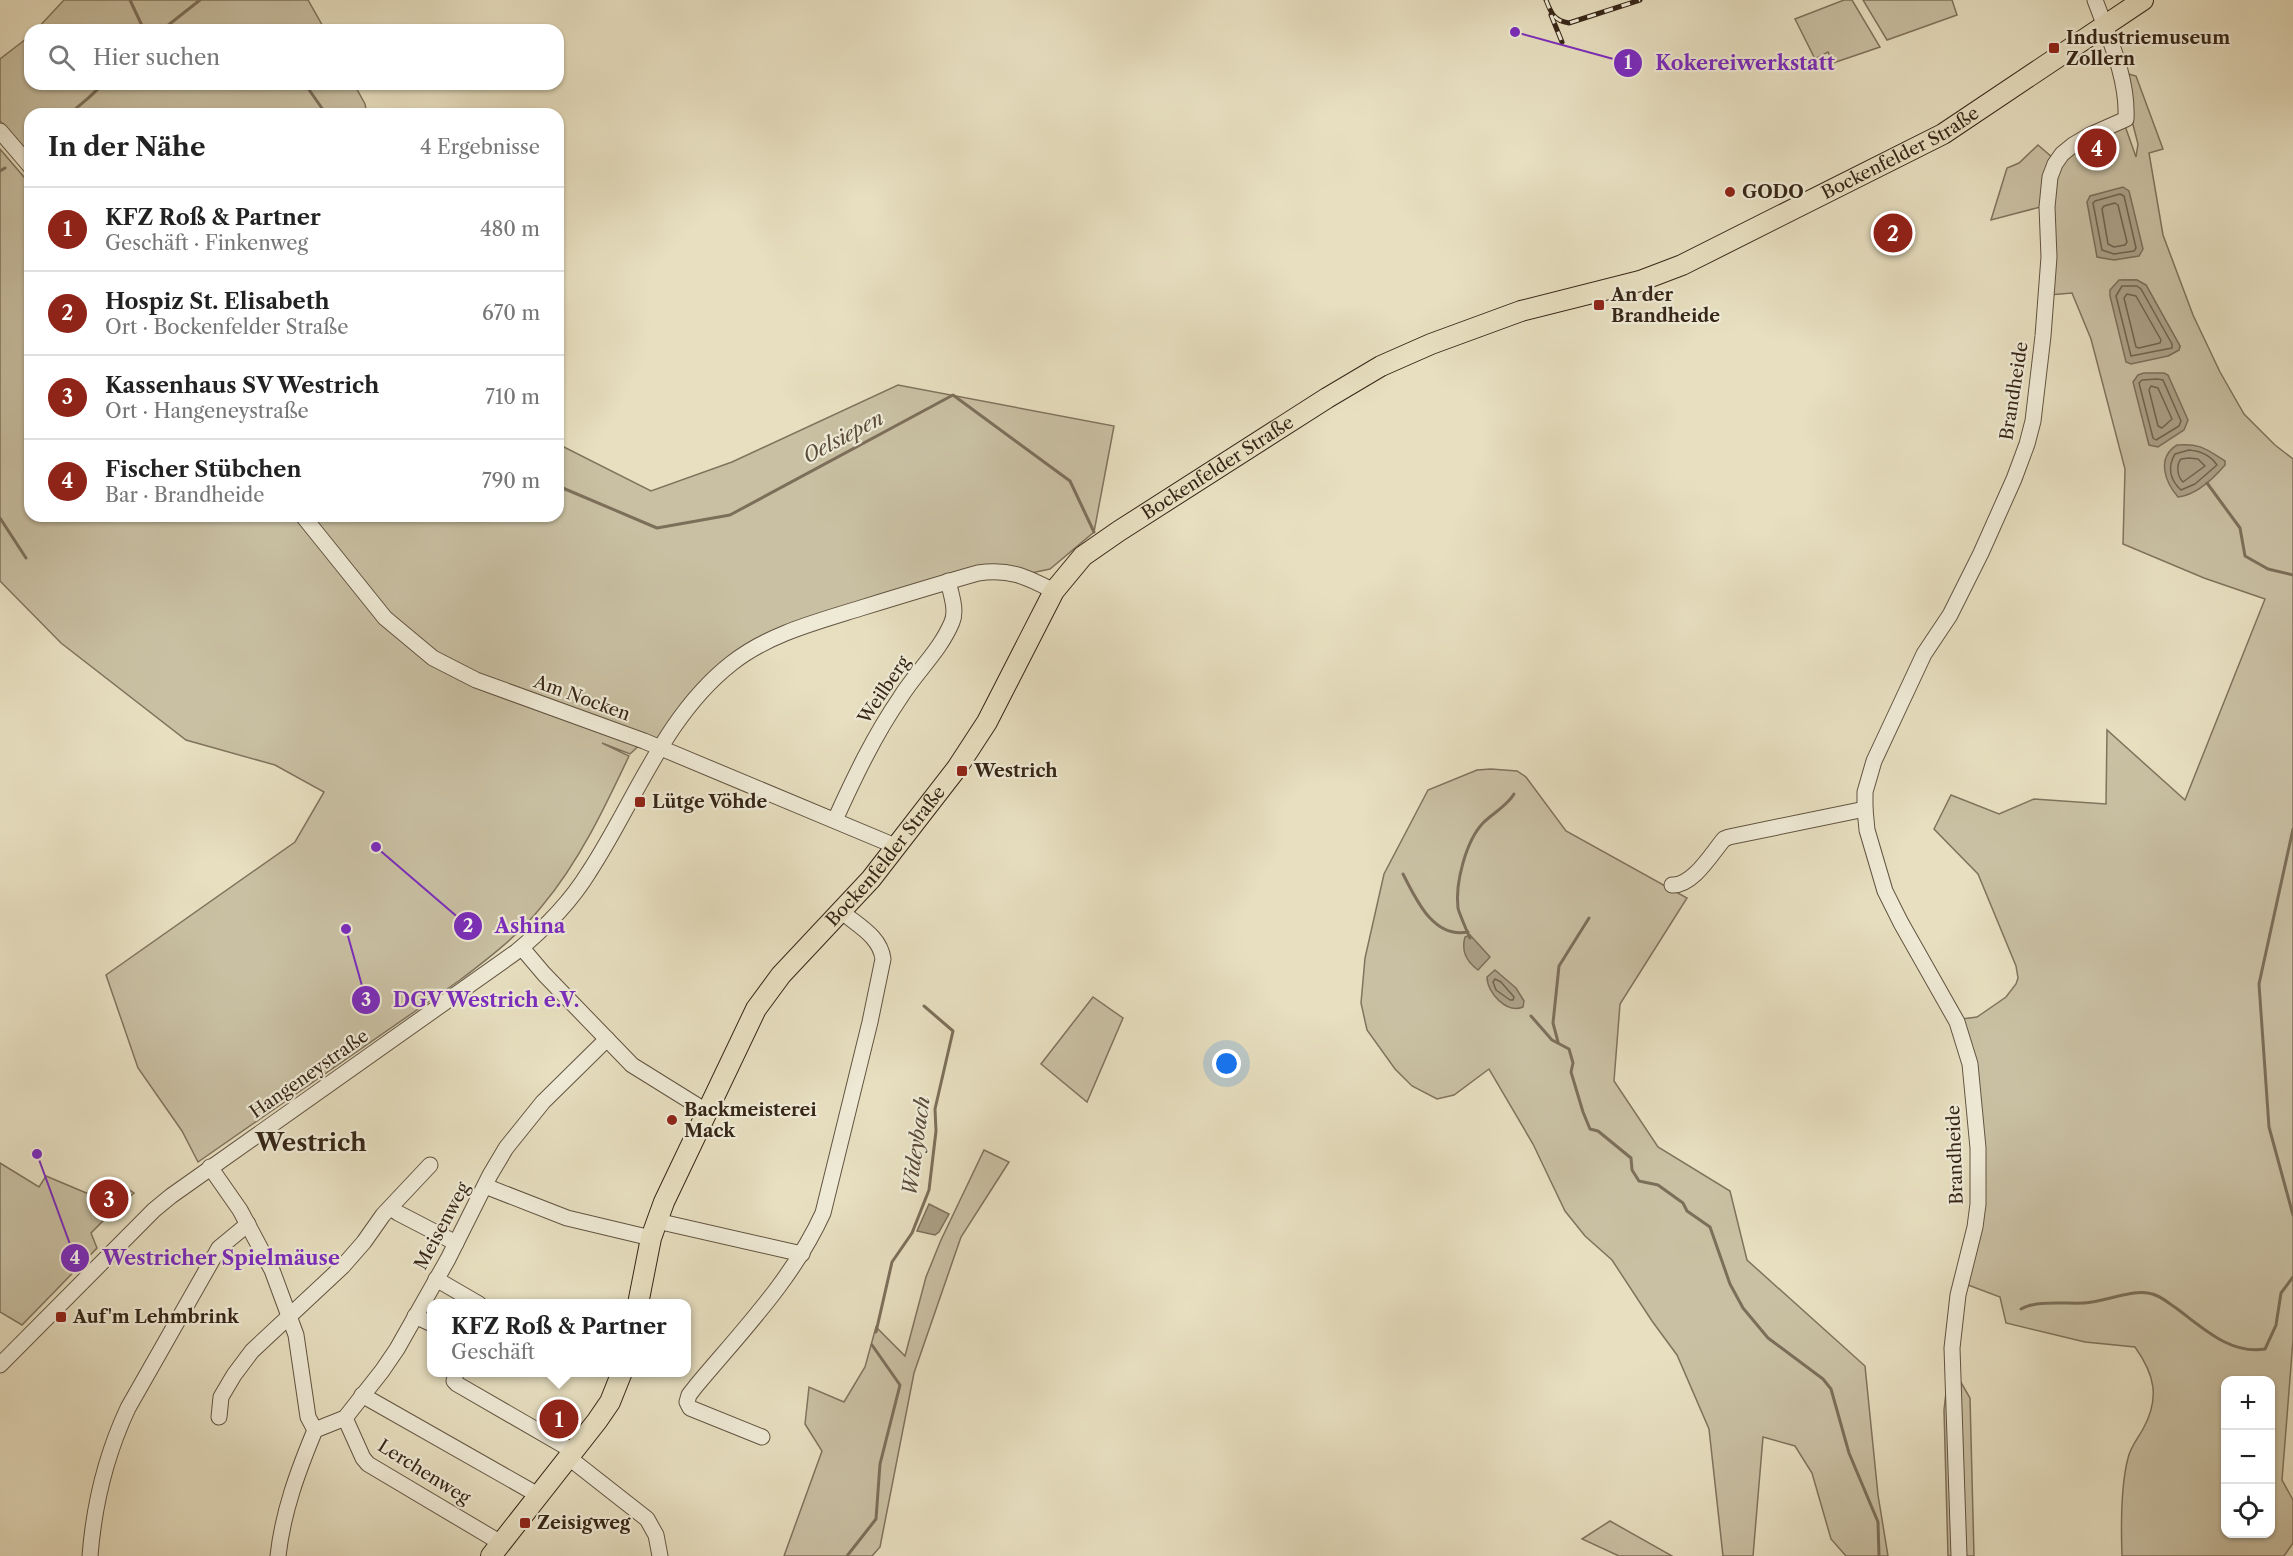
<!DOCTYPE html>
<html lang="de">
<meta charset="utf-8">
<style>
:root{--surface:#fff;--page:#f6f6f6;--text:#222;--muted:#767676;--line:#e0e0e0;--accent:#8f2418}
body{margin:0;font-family:"Libre Caslon Text",serif;background:var(--page);color:var(--text)}
.controls{position:absolute;right:18px;bottom:18px;display:grid;overflow:hidden;border-radius:12px;box-shadow:0 2px 4px #0004}
.controls button{width:54px;height:54px;display:grid;place-items:center;padding:0;border:0;border-bottom:2px solid var(--line);background:var(--surface);color:var(--text);font:30px sans-serif}
.you{position:absolute;left:1227px;top:1064px;width:21px;height:21px;margin:-15px;border:4px solid #fff;border-radius:50%;background:#1a73e8;box-shadow:0 0 0 9px #1a73e833}
.badge{display:grid;place-items:center;width:39px;height:39px;border-radius:50%;background:var(--accent);color:#fff;font-size:20px;font-weight:700}
.pin{position:absolute;translate:-50% -50%;border:3px solid #fff;box-shadow:0 2px 6px #0006}
.popup{position:absolute;left:427px;top:1299px;width:264px;height:78px;box-sizing:border-box;display:grid;place-content:center;border-radius:12px;background:var(--surface);filter:drop-shadow(0 2px 4px #0005);font-size:20px;white-space:nowrap;color:var(--muted)}
.popup b{font-size:22px;color:var(--text)}
.popup::after{content:'';position:absolute;left:50%;top:100%;margin-left:-12px;border:12px solid transparent;border-top-color:var(--surface)}
.list{margin:0;padding:0;list-style:none}
h2{display:flex;justify-content:space-between;align-items:center;height:78px;margin:0;padding:0 24px;font-size:26px}
h2 small{font-size:20px;font-weight:400;color:var(--muted)}
.list li{display:grid;grid-template-columns:39px 1fr auto;gap:18px;align-items:center;box-sizing:border-box;height:84px;padding:0 24px;border-top:2px solid var(--line)}
.list b{display:block;font-size:22px;white-space:nowrap}
.list p{margin:0;font-size:20px;white-space:nowrap;color:var(--muted)}
.list em{font-size:20px;font-style:normal;color:var(--muted)}
.icon{flex:none;width:33px;height:33px;fill:none;stroke:currentColor;stroke-width:2;stroke-linecap:round;stroke-linejoin:round}
.map{position:relative;flex:none;width:2293px;height:1556px;overflow:hidden}
.search{position:absolute;background:var(--surface);box-shadow:0 2px 4px #0004;left:24px;top:24px;width:540px;height:66px;display:flex;align-items:center;gap:15px;box-sizing:border-box;padding:0 21px;border-radius:18px;color:var(--muted);font-size:22px}
.panel{position:absolute;background:var(--surface);box-shadow:0 2px 4px #0004;left:24px;top:108px;width:540px;height:414px;border-radius:18px}
.map>svg:first-child{display:block}
.green{fill:#c9c0a3;stroke:#80735d;stroke-width:1.5;fill-rule:evenodd}
.water{fill:#aba087;stroke:#7c6f5a;stroke-width:1.5}
.lines{fill:none;stroke-linecap:round;stroke-linejoin:round}
.shore{stroke:#70634f;stroke-width:1.5}
.stream{stroke:#7c6f5a;stroke-width:3}
.minor-casing{stroke:#625441;stroke-width:17}
.major-casing{stroke:#362617;stroke-width:22}
.minor{stroke:#efead6;stroke-width:15}
.major{stroke:#e7dfc0;stroke-width:20}
.rail-casing{stroke:#362617;stroke-width:5}
.rail{stroke:#efead6;stroke-width:3;stroke-dasharray:9;stroke-linecap:butt}
.poi-dot{fill:#8f2418;stroke:#efead6;stroke-width:2}
.labels{text-anchor:middle;stroke-width:4.5;stroke-linejoin:round;paint-order:stroke}
.poi-label{font-size:18px;font-weight:bold;fill:#362617;stroke:#efead6;text-anchor:start}
.street-label{font-size:18px;fill:#362617;stroke:#efead6}
.water-label{font-size:20px;font-style:italic;fill:#594b39;stroke:#efead6}
.district-label{font-size:24px;font-weight:bold;fill:#362617;stroke:#efead6}
.leader{fill:none;stroke:#7b2cbf;stroke-width:2}
.callout-dot{fill:#7b2cbf;stroke:#efead6;stroke-width:2}
.mark-label{font-size:18px;text-anchor:middle;font-weight:bold;fill:#fff}
.callout-label{font-size:20px;text-anchor:middle;font-weight:bold;fill:#7b2cbf;stroke:#efead6;stroke-width:4.5;stroke-linejoin:round;paint-order:stroke}
</style>
<div class="map">
<svg width="2293" height="1556" viewBox="0 0 2293 1556">
<rect width="100%" height="100%" fill="#e7dfc0"/>
<filter id="stains"><feTurbulence type="fractalNoise" baseFrequency=".00333" numOctaves="4"/><feColorMatrix values="0 0 0 0 .2 0 0 0 0 .09 0 0 0 0 .02 0 0 0 .5 -.17"/></filter>
<radialGradient id="worn" r=".72"><stop offset=".6" stop-color="#630" stop-opacity="0"/><stop offset="1" stop-color="#630" stop-opacity=".3"/></radialGradient>
<!-- green -->
<g class="green">
<path d="M64 0H308L325 30H36Z"/>
<path d="M1844 0H1852L1880 47 1833 63 1828 52 1815 59 1795 19Z"/>
<path d="M1863 0H1952L1957 15 1887 40Z"/>
<path d="M30 36V84H354L365 104 367 114H30V156L0 121V59Z"/>
<path d="M2125 73 2136 76 2163 149 2149 153 2163 235 2193 315 2220 372 2244 414 2275 445 2293 459V1340L2282 1480 2293 1500V1543L2284 1556H2122C2121 1528 2121 1485 2128 1458 2130 1448 2138 1438 2143 1429 2160 1398 2155 1375 2135 1347L2085 1342 2006 1323 2000 1297 1968 1285 1973 1250 1979 1229 1962 1019 1977 1017 2006 997 2016 984 2018 978 2016 966 1978 874 1934 829 1951 795 1999 814 2034 799 2106 804 2107 730 2185 800 2265 599 2204 578 2123 544 2125 469 2091 339 2072 293 2049 295 2052 175 2069 152 2124 123 2136 157 2138 144 2130 113ZM2122 280H2137L2146 285 2180 346 2179 350 2168 356ZM2226 1380H2270V1534H2226Z"/>
<path d="M2038 145 2053 158 2044 206 1991 220 2007 168 2019 163Z"/>
<path d="M0 149 30 184V516H558V444L651 491 732 462 898 385 1114 426 1094 532 1050 569 1022 575 995 570 831 617 731 663 661 748 644 741 630 754 602 743 629 756C605 807 579 862 542 906 519 935 489 958 460 980L198 1162 182 1131 138 1068 106 975 295 842 324 792 275 765 186 740 61 643 0 581Z"/>
<path d="M1491 769 1517 771 1526 777 1566 831 1687 898 1620 1004 1614 1081 1658 1147 1730 1191 1747 1260 1865 1366 1878 1495 1888 1556H1846L1831 1539 1812 1473 1795 1446 1763 1437 1753 1556H1723L1709 1429 1677 1355 1652 1321 1612 1260 1585 1236 1565 1211 1533 1144 1489 1069 1454 1095 1437 1099 1412 1086 1395 1069 1367 1030 1361 1003 1365 958 1384 874 1428 790 1477 770Z"/>
<path d="M1093 997 1123 1018 1087 1102 1041 1064Z"/>
<path d="M984 1150 1009 1162 961 1237 914 1373 880 1547 872 1556H784L822 1451 805 1424 809 1387 844 1402 865 1367 876 1327 905 1356 926 1277 941 1240Z"/>
<path d="M0 1163 39 1187 46 1176 103 1200 119 1183 134 1193 116 1208 91 1233 97 1248 22 1325 0 1312Z"/>
<path d="M1949 1367 1959 1379 1970 1398 1974 1556H1948L1944 1410Z"/>
<path d="M1610 1521 1672 1556H1619L1582 1539Z"/>
</g>
<!-- water -->
<g class="water">
<path d="M2123 187 2129 191 2143 249 2139 256 2114 260 2097 257 2087 202 2090 196Z"/>
<path d="M2119 280H2137L2146 285 2180 346 2179 350 2168 356 2131 364 2126 362 2110 296V290Z"/>
<path d="M2144 373H2164L2168 375 2188 420 2184 430 2158 447 2149 445 2133 382 2138 375Z"/>
<path d="M2177 445C2200 443 2206 449 2225 461V465C2213 479 2197 495 2178 497 2165 482 2156 458 2177 445Z"/>
<path d="M1470 935 1490 957 1478 970C1467 962 1461 951 1465 937Z"/>
<path d="M1495 970 1516 988 1524 1001 1523 1007C1507 1014 1487 993 1487 977Z"/>
<path d="M929 1204 949 1214 939 1232 935 1235 917 1231Z"/>
</g>
<g class="lines">
<!-- shore -->
<g class="shore">
<path d="M2120 194 2124 196 2136 248 2134 251 2114 254 2102 250 2093 203 2095 201Z"/>
<path d="M2115 203 2118 205 2127 242 2125 245 2114 247 2108 244 2102 209 2104 206Z"/>
<path d="M2122 286H2137L2141 289 2172 344V348L2131 356 2116 296Z"/>
<path d="M2127 294 2136 296 2161 340 2160 343 2139 348 2136 347 2124 298Z"/>
<path d="M2157 379 2163 380 2181 421 2179 426 2156 440 2153 438 2139 383 2142 380Z"/>
<path d="M2151 386 2158 388 2172 419 2162 428 2158 426 2149 390Z"/>
<path d="M2189 450C2200 451 2211 456 2217 465L2195 484 2181 490C2170 480 2167 467 2175 454Z"/>
<path d="M2189 458 2198 459 2205 466 2183 482C2177 476 2176 465 2181 459Z"/>
<path d="M1495 979 1501 982 1514 997 1513 1000H1510L1496 990 1493 982Z"/>
</g>
<!-- stream -->
<g class="stream">
<path d="M130 0 144 30"/>
<path d="M162 30 200 0"/>
<path d="M305 84 326 114"/>
<path d="M70 114C81 103 93 96 102 84"/>
<path d="M0 171 5 168"/>
<path d="M2207 483 2240 528 2245 556 2268 569 2293 575"/>
<path d="M558 486 657 528 730 515 953 395 1070 481 1094 532"/>
<path d="M0 518 26 558"/>
<path d="M2293 829 2259 984 2269 1127 2293 1215"/>
<path d="M1403 874C1416 899 1433 939 1468 932"/>
<path d="M1470 938C1468 934 1458 910 1458 908 1455 883 1466 841 1483 823 1493 813 1507 806 1514 794"/>
<path d="M1531 1016 1552 1040 1569 1049 1573 1063 1571 1072 1583 1112 1590 1129 1598 1131 1631 1158 1632 1170 1639 1181 1658 1185 1683 1203 1687 1211 1710 1227 1730 1284 1743 1308 1768 1338 1823 1379 1831 1389 1849 1453 1878 1522 1879 1556"/>
<path d="M1558 1042 1553 1023 1559 966 1589 918"/>
<path d="M2021 1309C2036 1300 2066 1304 2084 1303 2104 1302 2130 1290 2148 1293 2158 1294 2167 1302 2176 1308 2202 1327 2230 1355 2265 1349L2276 1325 2281 1293 2293 1277"/>
<path d="M876 1332 892 1262 912 1233 929 1190 936 1131 935 1109 953 1031 924 1006"/>
<path d="M847 1556 876 1519 880 1464 900 1385 872 1345"/>
</g>
<defs>
<g id="minor">
<path d="M0 131 30 166"/>
<path d="M303 516 385 618 433 658 476 680 644 741 888 843 896 849"/>
<path d="M835 820C854 778 874 736 900 698 916 672 940 651 952 622 957 610 951 594 948 581"/>
<path d="M1672 885C1693 886 1712 853 1724 839L1729 837 1865 809"/>
<path d="M522 948 544 974 632 1065 706 1111"/>
<path d="M210 1167 240 1210 272 1270 296 1335 308 1417 315 1430C298 1471 283 1511 278 1556"/>
<path d="M485 1186 567 1218 651 1238"/>
<path d="M391 1208 398 1213 456 1243"/>
<path d="M657 1221 802 1254"/>
<path d="M436 1279 479 1304"/>
<path d="M415 1316 432 1324"/>
<path d="M0 1365 154 1210 171 1196 516 952C544 929 570 903 589 872 635 802 664 716 732 663 769 634 816 622 861 608 900 596 939 584 978 573 1009 568 1027 577 1054 591"/>
<path d="M456 1372 454 1381 457 1384 573 1451"/>
<path d="M362 1395 538 1495"/>
<path d="M219 1417 221 1397 234 1375 252 1351 343 1266 364 1242 383 1215 430 1165"/>
<path d="M345 1418 363 1458 368 1464 501 1543"/>
<path d="M315 1430 345 1418 382 1371 397 1349 448 1259 490 1175 506 1148 543 1102 607 1039"/>
<path d="M762 1437 690 1408 687 1402 689 1395 696 1386C742 1331 793 1279 823 1213L870 1022 883 959C880 936 858 926 841 911"/>
<path d="M568 1457 647 1519 656 1535 660 1556"/>
<path d="M90 1556C94 1504 106 1455 128 1408L219 1248 248 1224"/>
<path d="M1959 1556 1952 1348 1958 1295 1975 1227 1978 1204V1148L1970 1064 1957 1022 1901 923 1885 891 1867 830 1865 809V792L1874 761 1924 654 1950 615 1981 553 2014 479 2027 444 2033 421 2043 336 2049 257 2047 207 2050 177 2055 164 2062 154 2073 145 2090 135 2126 119C2128 78 2109 38 2095 0"/>
</g>
<g id="major">
<path id="s1" d="M638 1304 651 1238 664 1202 756 1009 781 975 871 879 957 768 987 722 1054 591 1083 556 1119 531 1327 398 1381 366 1431 344 1521 311 1640 281 1682 265 1943 134 2143 0"/>
<path d="M491 1556 597 1421 610 1402 622 1372"/>
</g>
</defs>
<!-- minor casing -->
<use href="#minor" class="minor-casing"/>
<!-- major casing -->
<use href="#major" class="major-casing"/>
<!-- minor -->
<use href="#minor" class="minor"/>
<!-- major -->
<use href="#major" class="major"/>
<defs>
<g id="rail">
<path d="M1546 0C1551 13 1554 21 1569 23L1640 0"/>
<path d="M1551 15 1562 42"/>
</g>
</defs>
<!-- rail casing -->
<use href="#rail" class="rail-casing"/>
<!-- rail -->
<use href="#rail" class="rail"/>
</g>
<!-- markers -->
<g class="poi-dot">
<rect x="2048" y="42" width="12" height="12" rx="3"/>
<circle cx="1730" cy="192" r="6"/>
<rect x="1593" y="299" width="12" height="12" rx="3"/>
<rect x="956" y="765" width="12" height="12" rx="3"/>
<rect x="634" y="796" width="12" height="12" rx="3"/>
<circle cx="672" cy="1120" r="6"/>
<rect x="55" y="1311" width="12" height="12" rx="3"/>
<rect x="519" y="1517" width="12" height="12" rx="3"/>
</g>
<g class="labels">
<!-- poi labels -->
<g class="poi-label">
<text x="2066" y="44">Industriemuseum<tspan x="2066" dy="21">Zollern</tspan></text>
<text x="1742" y="198">GODO</text>
<text x="1611" y="301">An der<tspan x="1611" dy="21">Brandheide</tspan></text>
<text x="974" y="777">Westrich</text>
<text x="652" y="808">Lütge Vöhde</text>
<text x="684" y="1116">Backmeisterei<tspan x="684" dy="21">Mack</tspan></text>
<text x="73" y="1323">Auf'm Lehmbrink</text>
<text x="537" y="1529">Zeisigweg</text>
</g>
<!-- street labels -->
<g class="street-label">
<text dy="6" stroke="none"><textPath href="#s1" startOffset="1798">Bockenfelder Straße</textPath></text>
<text transform="translate(2014 391) rotate(-81)" y="6">Brandheide</text>
<text dy="6" stroke="none"><textPath href="#s1" startOffset="1042">Bockenfelder Straße</textPath></text>
<text transform="translate(884 690) rotate(-56)" y="6">Weilberg</text>
<text transform="translate(582 698) rotate(20)" y="6">Am Nocken</text>
<text dy="6" stroke="none"><textPath href="#s1" startOffset="520">Bockenfelder Straße</textPath></text>
<text transform="translate(309 1074) rotate(-35)" y="6">Hangeneystraße</text>
<text transform="translate(1955 1155) rotate(-92)" y="6">Brandheide</text>
<text transform="translate(442 1226) rotate(-62)" y="6">Meisenweg</text>
<text transform="translate(424 1472) rotate(32)" y="6">Lerchenweg</text>
</g>
<!-- water labels -->
<g class="water-label">
<text transform="translate(843 437) rotate(-28)" y="7">Oelsiepen</text>
<text transform="translate(916 1146) rotate(-82)" y="7">Wideybach</text>
</g>
<!-- district labels -->
<g class="district-label">
<text x="311" y="1151">Westrich</text>
</g>
</g>
<!-- callouts -->
<path class="leader" d="M1515 32L1628 63M376 847L468 926M346 929L366 1000M37 1154L75 1258"/>
<g class="callout-dot">
<circle cx="1515" cy="32" r="6"/>
<circle cx="376" cy="847" r="6"/>
<circle cx="346" cy="929" r="6"/>
<circle cx="37" cy="1154" r="6"/>
<circle cx="1628" cy="63" r="15"/>
<circle cx="468" cy="926" r="15"/>
<circle cx="366" cy="1000" r="15"/>
<circle cx="75" cy="1258" r="15"/>
</g>
<g class="mark-label">
<text x="1628" y="69">1</text>
<text x="468" y="932">2</text>
<text x="366" y="1006">3</text>
<text x="75" y="1264">4</text>
</g>
<g class="callout-label">
<text x="1745" y="70">Kokereiwerkstatt</text>
<text x="530" y="933">Ashina</text>
<text x="486" y="1007">DGV Westrich e.V.</text>
<text x="221" y="1265">Westricher Spielmäuse</text>
</g>
<rect width="100%" height="100%" filter="url(#stains)"/>
<rect width="100%" height="100%" fill="url(#worn)"/>
</svg>
<div class="controls">
<button>+</button>
<button>−</button>
<button><svg class="icon" aria-label="locate" viewBox="0 0 24 24"><circle cx="12" cy="12" r="6"/><path d="M12 2v4M12 18v4M2 12h4M18 12h4"/></svg></button>
</div>
<div class="you"></div>
<div class="pin badge" style="left:559px;top:1419px">1</div>
<div class="popup"><b>KFZ Roß &amp; Partner</b>Geschäft</div>
<div class="pin badge" style="left:1893px;top:233px">2</div>
<div class="pin badge" style="left:109px;top:1199px">3</div>
<div class="pin badge" style="left:2097px;top:148px">4</div>
<div class="search"><svg class="icon" aria-label="search" viewBox="0 0 24 24"><circle cx="10" cy="10" r="6"/><path d="M15 15l6 6"/></svg>Hier suchen</div>
<section class="panel">
<h2>In der Nähe<small>4 Ergebnisse</small></h2>
<ul class="list">
<li><span class="badge">1</span><div><b>KFZ Roß &amp; Partner</b><p>Geschäft · Finkenweg</p></div><em>480 m</em></li>
<li><span class="badge">2</span><div><b>Hospiz St. Elisabeth</b><p>Ort · Bockenfelder Straße</p></div><em>670 m</em></li>
<li><span class="badge">3</span><div><b>Kassenhaus SV Westrich</b><p>Ort · Hangeneystraße</p></div><em>710 m</em></li>
<li><span class="badge">4</span><div><b>Fischer Stübchen</b><p>Bar · Brandheide</p></div><em>790 m</em></li>
</ul>
</section>
</div>
